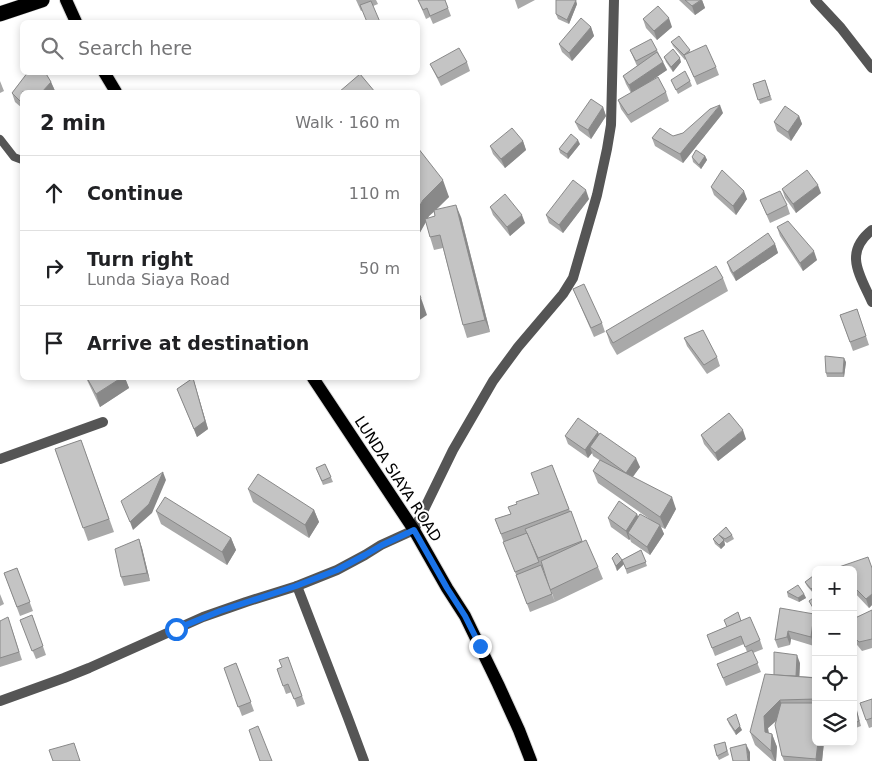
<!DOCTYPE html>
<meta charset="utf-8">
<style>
:root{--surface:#fff;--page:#f2f2f2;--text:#202124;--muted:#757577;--line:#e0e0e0}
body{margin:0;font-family:"DejaVu Sans",sans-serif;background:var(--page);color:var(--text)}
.controls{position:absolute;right:15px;bottom:15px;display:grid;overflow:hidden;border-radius:8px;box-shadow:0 2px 8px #0003}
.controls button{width:45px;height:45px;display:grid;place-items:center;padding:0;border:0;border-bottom:1px solid var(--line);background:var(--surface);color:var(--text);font:25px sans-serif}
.stop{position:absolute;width:15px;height:15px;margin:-11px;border:4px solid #1a73e8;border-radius:50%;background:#fff}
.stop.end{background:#1a73e8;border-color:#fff;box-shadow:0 1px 5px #0008}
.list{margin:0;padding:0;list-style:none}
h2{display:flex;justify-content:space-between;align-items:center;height:65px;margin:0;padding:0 20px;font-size:21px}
h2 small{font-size:16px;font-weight:400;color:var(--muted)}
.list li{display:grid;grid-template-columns:32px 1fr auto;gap:15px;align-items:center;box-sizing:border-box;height:75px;padding:0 20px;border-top:1px solid var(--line)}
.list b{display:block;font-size:19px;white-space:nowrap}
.list p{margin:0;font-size:16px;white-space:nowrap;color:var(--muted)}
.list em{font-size:16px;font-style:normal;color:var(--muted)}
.icon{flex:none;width:28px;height:28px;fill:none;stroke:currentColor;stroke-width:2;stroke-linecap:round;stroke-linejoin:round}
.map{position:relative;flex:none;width:872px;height:761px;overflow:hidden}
.search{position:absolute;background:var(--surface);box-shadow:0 2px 8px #0003;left:20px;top:20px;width:400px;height:55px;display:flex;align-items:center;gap:12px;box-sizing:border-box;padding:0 18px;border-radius:8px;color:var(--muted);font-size:19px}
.panel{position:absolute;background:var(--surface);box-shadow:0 2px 8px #0003;left:20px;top:90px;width:400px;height:290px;border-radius:8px}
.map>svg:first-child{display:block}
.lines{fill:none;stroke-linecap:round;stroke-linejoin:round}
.primary-casing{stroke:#dbdbdb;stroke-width:14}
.highway-casing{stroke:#dbdbdb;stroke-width:16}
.lane{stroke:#555;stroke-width:8}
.street{stroke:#555;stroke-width:10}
.primary{stroke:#000;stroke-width:12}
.highway{stroke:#000;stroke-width:15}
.wall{fill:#a9a9a9;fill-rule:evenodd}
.shaded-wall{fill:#898989}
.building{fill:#c4c4c4;stroke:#898989}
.route{stroke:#1a73e8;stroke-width:6}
.labels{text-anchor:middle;stroke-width:4;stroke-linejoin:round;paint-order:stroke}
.street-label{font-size:15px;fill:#000;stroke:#fff}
</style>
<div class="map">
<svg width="872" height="761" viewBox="0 0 872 761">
<rect width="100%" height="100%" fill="#fff"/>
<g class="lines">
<defs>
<g id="primary">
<path d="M66 0 76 22"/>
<path d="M104 72 116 92"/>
<path d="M313 378 414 530 447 588 465 616 498 684 519 730 531 761"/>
</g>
<path id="highway" d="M0 14 42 0"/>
</defs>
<!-- primary casing -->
<use href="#primary" class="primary-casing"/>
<!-- highway casing -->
<use href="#highway" class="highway-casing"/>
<!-- lane -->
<path class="lane" d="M0 139 14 157 22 160"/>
<!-- street -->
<g class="street">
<path d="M815 0 841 28 872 68"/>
<path d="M872 230C843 253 860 275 872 302"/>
<path d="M0 459 103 422"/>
<path d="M297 586 348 718 364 761"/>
<path d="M0 701 64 678 89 668 203 617 246 602 297 586 337 570 365 555 381 545 414 530 453 450 493 381 518 347 563 294 573 278 597 195 607 149 611 125 614 0"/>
</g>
<!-- primary -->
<use href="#primary" class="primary"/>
<!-- highway -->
<use href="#highway" class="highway"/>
</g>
<!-- wall -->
<g class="wall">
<path d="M356 0H376L378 4 361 11Z"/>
<path d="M418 0H445L451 16 433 24 430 17 426 19Z"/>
<path d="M515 0H535L518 9Z"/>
<path d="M679 0H702L705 8 695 15Z"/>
<path d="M577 4 569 24 558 19 556 14Z"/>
<path d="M643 19 672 27 657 40 646 28Z"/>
<path d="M591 27 594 36 572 61 562 52 559 44Z"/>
<path d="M671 42 691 52 716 67 719 75 697 85 686 59 685 60 673 46Z"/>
<path d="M630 50H657L667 70 644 85 666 92 669 101 631 123 621 109 618 100 631 93 626 84 623 76 637 66Z"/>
<path d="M664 57 681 62 673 72 666 62Z"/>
<path d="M467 62 470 71 441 86 430 64Z"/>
<path d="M28 72H45L51 82 55 91 53 92H22V108L15 102 12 93Z"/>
<path d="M671 80 690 81 692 86 678 94Z"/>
<path d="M765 80 772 100 760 104 753 84Z"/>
<path d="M0 81 4 91 0 93Z"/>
<path d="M603 107 606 116 591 139 579 130 575 122Z"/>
<path d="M723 113 683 163 655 146 652 138 673 136 683 133Z"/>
<path d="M799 116 802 124 791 141 777 131 774 122Z"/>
<path d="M523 141 526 150 505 168 493 154 490 146Z"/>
<path d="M580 144 568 159 560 153 559 149Z"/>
<path d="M418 148 449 197 436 210 461 217 490 332 467 338 463 325 443 248 434 250 430 237 426 222 418 236ZM434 212 435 216 428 218 429 216Z"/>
<path d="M705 156 707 160 701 169 693 162 692 157Z"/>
<path d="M711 187 747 199 736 215 714 195Z"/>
<path d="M782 189 821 193 796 213 785 198Z"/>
<path d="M589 199 563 233 549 223 546 215Z"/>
<path d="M760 200 787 205 790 214 770 223Z"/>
<path d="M490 207 525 223 510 236 493 215Z"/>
<path d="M777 227 817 260 803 271 780 236Z"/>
<path d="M775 244 778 253 736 281 730 271 727 262Z"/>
<path d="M723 278 728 291 617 355 610 343 606 331Z"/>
<path d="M573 289 602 323 605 332 594 337Z"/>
<path d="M857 309 869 345 853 351 840 315Z"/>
<path d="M684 338 717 357 720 366 707 374 687 346Z"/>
<path d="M846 362 844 377H827L826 373Z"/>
<path d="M86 378H125L129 388 100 407Z"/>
<path d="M193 378 208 429 197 437 177 389Z"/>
<path d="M598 432 599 435 640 467 632 477 676 509 665 529 661 527 664 534 650 555 631 542 630 539 629 540 611 527 608 518 637 514 638 517 651 520 598 483 593 471 601 461 593 456 592 453 588 458 568 444 565 436Z"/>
<path d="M701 435 746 439 718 461 704 444Z"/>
<path d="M81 440 114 532 88 541 55 449Z"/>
<path d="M325 464 333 482 323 485 316 468Z"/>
<path d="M552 465 570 511H571L582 542 598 567 603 579 555 602 544 570 543 571 555 602 530 612 495 519 510 514 517 504 539 494Z"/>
<path d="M248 489 314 510 319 522 309 538 253 502Z"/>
<path d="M156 511 231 538 236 550 227 565 161 524Z"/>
<path d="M726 527 732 535 734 539 727 543 724 541 725 545 721 549 715 544 713 539Z"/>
<path d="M139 539 142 548 150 581 124 586 121 577Z"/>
<path d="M641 550 647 566 627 574 624 564 617 571 612 558 622 560Z"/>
<path d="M872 567V605L869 608 853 591V570H837L836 568Z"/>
<path d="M17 568 33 611 20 616 4 573Z"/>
<path d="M813 576V593L807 586 805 582Z"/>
<path d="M787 592 804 594 806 598 799 602 788 597Z"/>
<path d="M0 594 4 604 0 606Z"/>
<path d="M780 608 816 620V630L814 646 791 639 790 645 778 648 775 640Z"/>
<path d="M872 610V648L862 651 853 640V619Z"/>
<path d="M32 615 46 655 36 659 20 620Z"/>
<path d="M0 621 11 626 22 660 0 667Z"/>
<path d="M741 621 760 640 763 649 753 653 761 672 726 686 717 664 747 652 744 644 715 656 707 635Z"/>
<path d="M288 657 305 704 297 707 292 692 286 694 277 669 282 667Z"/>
<path d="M236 663 254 711 242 716 224 668Z"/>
<path d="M800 663 799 676 813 677 816 670V742H824L822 761H784L782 756 776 721 768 728 769 733 772 734 777 747 776 761H773L755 745 750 732 774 675Z"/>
<path d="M872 699V727L869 728 866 720Z"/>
<path d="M853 708H856L861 726 853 729Z"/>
<path d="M727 719 742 730 736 735 729 724Z"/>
<path d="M725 742 729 755 719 760 717 756Z"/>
</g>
<!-- shaded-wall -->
<g class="shaded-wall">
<path d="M576 0 577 4 569 24 567 20Z"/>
<path d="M702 0 705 8 695 15 692 6Z"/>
<path d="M669 18 672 27 657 40 654 31Z"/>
<path d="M591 27 594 36 572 61 569 53Z"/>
<path d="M680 58 681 62 673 72 671 67Z"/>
<path d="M663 62 667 70 632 94 629 85Z"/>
<path d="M51 82 55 91 53 92H42Z"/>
<path d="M720 105 723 113 683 163 680 154Z"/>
<path d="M603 107 606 116 591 139 588 130Z"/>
<path d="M799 116 802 124 791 141 788 132Z"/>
<path d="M578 140 580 144 568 159 567 154Z"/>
<path d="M523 141 526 150 505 168 501 159Z"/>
<path d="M705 156 707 160 701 169 699 165Z"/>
<path d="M443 180 449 197 429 216 418 236V209L423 200Z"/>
<path d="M818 185 821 193 796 213 793 204Z"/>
<path d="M586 190 589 199 563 233 559 225Z"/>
<path d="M744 191 747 199 736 215 733 206Z"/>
<path d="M456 205 461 217 490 332 485 320Z"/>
<path d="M522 215 525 223 510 236 507 227Z"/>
<path d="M775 244 778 253 736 281 733 273Z"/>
<path d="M814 251 817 260 803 271 800 263Z"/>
<path d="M421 298 427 315 418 321V301Z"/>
<path d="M844 358 846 362 844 377 843 373Z"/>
<path d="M121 378H125L129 388 100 407 96 394Z"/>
<path d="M193 378 208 429 197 437 194 429Z"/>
<path d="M743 430 746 439 718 461 715 453Z"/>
<path d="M598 432 601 440 590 447 592 453 588 458 585 450Z"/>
<path d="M636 458 640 467 630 481 626 473Z"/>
<path d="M163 472 166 480 152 513 133 530 130 522Z"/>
<path d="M672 497 676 509 665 529 660 517Z"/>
<path d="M314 510 319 522 309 538 305 525Z"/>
<path d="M637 514 640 523 628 533 630 539 629 540 626 531Z"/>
<path d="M660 525 664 534 650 555 647 547Z"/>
<path d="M231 538 236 550 227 565 222 552Z"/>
<path d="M139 539 142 548 150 581 147 573Z"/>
<path d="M724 540 725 545 721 549 719 545Z"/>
<path d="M622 560 624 564 617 571 616 566Z"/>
<path d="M816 584V590L813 593 811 589Z"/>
<path d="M804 594 806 598 799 602 798 598Z"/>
<path d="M872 594V605L869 608 866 599Z"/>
<path d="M814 614 816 620V630L814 646 811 637Z"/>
<path d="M788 631 791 639 790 645 787 637Z"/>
<path d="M797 655 800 663 799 686 795 677Z"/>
<path d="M780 700 785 713 768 728 769 744 765 732 764 716Z"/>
<path d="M740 726 742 730 736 735 735 731Z"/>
<path d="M772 734 777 747 776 761H775L771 751Z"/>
<path d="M818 742H824L822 761H816V759Z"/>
<path d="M746 744 750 752V761H748Z"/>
</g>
<!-- building -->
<g class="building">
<path d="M418 0H445L448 8 430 16 427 8 423 10Z"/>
<path d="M556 0H576L567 20 556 14Z"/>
<path d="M685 0H701L692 6Z"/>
<path d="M371 1 380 22H367L360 5Z"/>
<path d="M658 6 669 18 654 31 643 19Z"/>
<path d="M581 18 591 27 569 53 559 44Z"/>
<path d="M679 36 690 50 684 55 671 42Z"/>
<path d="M651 39 657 50 636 61 630 50Z"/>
<path d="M706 45 716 67 694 77 684 55Z"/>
<path d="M459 48 467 62 438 78 430 64Z"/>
<path d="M673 49 680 58 671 67 664 57Z"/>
<path d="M657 52 663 62 629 85 623 76Z"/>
<path d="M685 71 690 81 676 90 671 80Z"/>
<path d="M28 72H45L51 82 42 92H22V103L12 93Z"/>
<path d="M360 74 375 92H339Z"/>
<path d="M658 77 666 92 628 115 618 100Z"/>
<path d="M765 80 770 96 758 100 753 84Z"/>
<path d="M591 99 603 107 588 130 575 122Z"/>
<path d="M720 105 680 154 652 138 660 128 673 136 683 133 710 109Z"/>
<path d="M785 106 799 116 788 132 774 122Z"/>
<path d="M512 128 523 141 501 159 490 146Z"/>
<path d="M571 134 578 140 567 154 559 149Z"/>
<path d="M418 148 443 180 423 200 418 209Z"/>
<path d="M696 150 705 156 699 165 692 157Z"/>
<path d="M722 170 744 191 733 206 711 187Z"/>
<path d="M807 170 818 185 793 204 782 189Z"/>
<path d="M573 180 586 190 559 225 546 215Z"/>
<path d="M780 191 787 205 767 215 760 200Z"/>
<path d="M505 194 522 215 507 227 490 207Z"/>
<path d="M456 205 485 320 463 325 440 235 430 237 425 219 435 216 434 210Z"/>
<path d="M788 221 814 251 800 263 777 227Z"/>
<path d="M768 233 775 244 733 273 727 262Z"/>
<path d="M716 266 723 278 613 343 606 331Z"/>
<path d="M584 284 602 323 591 328 573 289Z"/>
<path d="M418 291 421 298 418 301Z"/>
<path d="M857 309 866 336 850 342 840 315Z"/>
<path d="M703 330 717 357 704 365 684 338Z"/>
<path d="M825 356 844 358 843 373H826Z"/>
<path d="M87 378H121L96 394Z"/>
<path d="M193 378 205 421 194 429 177 389Z"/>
<path d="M729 413 743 430 715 453 701 435Z"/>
<path d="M578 418 598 432 585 450 565 436Z"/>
<path d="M600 433 636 458 626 473 590 447Z"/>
<path d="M81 440 109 519 83 528 55 449Z"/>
<path d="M600 460 672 497 660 517 593 471Z"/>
<path d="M325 464 331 477 322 481 316 468Z"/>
<path d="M552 465 569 509 501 534 495 519 511 514 508 507 517 504 516 502 539 494 531 473Z"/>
<path d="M163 472 149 504 130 522 121 501Z"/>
<path d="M258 474 314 510 305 525 248 489Z"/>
<path d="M165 497 231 538 222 552 156 511Z"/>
<path d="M619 501 637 514 626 531 608 518Z"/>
<path d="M571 511 582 541 538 558 525 529Z"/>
<path d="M640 514 660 525 647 547 628 533Z"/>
<path d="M726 527 732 535 725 539 719 535 724 540 719 545 713 539Z"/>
<path d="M527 533 539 562 515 572 503 542Z"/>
<path d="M139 539 147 573 121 577 115 549Z"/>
<path d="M586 540 598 567 550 590 541 561Z"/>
<path d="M641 550 646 562 626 569 622 560 616 566 612 558 617 553 622 560Z"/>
<path d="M868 557 872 568V594L866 599 853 586V570H838L836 568Z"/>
<path d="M541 565 552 594 527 604 516 575Z"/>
<path d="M17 568 30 602 17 607 4 573Z"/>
<path d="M813 576 816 581V584L811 589 805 582Z"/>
<path d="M798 585 804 594 798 598 787 592Z"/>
<path d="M816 596V613L809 601Z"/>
<path d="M780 608 814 614 811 637 788 631 787 637 775 640Z"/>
<path d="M872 610V639L859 642 853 636V619Z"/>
<path d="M738 612 741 621 727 627 724 620Z"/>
<path d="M32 615 43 646 32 651 20 620Z"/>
<path d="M8 617 19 652 0 658V621Z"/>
<path d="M750 617 760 640 745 647 741 636 712 648 707 635Z"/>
<path d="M752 650 758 663 723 678 717 664Z"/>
<path d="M774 652 797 655 796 676 774 675Z"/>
<path d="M288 657 302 696 294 699 288 684 283 686 277 669 282 667 279 660Z"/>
<path d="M236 663 251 702 238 707 224 668Z"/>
<path d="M813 669 816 670V678L813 677Z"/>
<path d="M765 674 816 678V699L780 700 764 716 765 732 772 734 771 751 750 732Z"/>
<path d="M872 699V718L866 720 860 703Z"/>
<path d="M781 703H816V742H818L816 759 782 756 775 725Z"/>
<path d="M853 708H856L859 721 853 724Z"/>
<path d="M736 714 740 726 735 731 727 719Z"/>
<path d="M258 726 272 761H260L249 730Z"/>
<path d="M725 742 727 751 717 756 714 745Z"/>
<path d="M74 743 80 761H53L49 750Z"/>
<path d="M746 744 748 761H733L730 748Z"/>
</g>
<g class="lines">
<!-- route -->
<path class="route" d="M176 629 220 611 296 586 337 570 365 555 382 545 414 530 447 588 465 616 480 646"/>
</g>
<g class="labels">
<!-- street labels -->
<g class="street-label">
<text transform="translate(398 479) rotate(57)" y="5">LUNDA SIAYA ROAD</text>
</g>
</g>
</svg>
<div class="controls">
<button>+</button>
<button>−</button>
<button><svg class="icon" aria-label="locate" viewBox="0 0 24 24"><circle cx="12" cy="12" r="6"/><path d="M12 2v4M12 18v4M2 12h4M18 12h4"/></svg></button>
<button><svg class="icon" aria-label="layers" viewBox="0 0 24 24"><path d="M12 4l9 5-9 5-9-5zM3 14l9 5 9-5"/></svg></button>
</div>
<div class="stop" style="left:176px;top:629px"></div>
<div class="stop end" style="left:480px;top:646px"></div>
<div class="search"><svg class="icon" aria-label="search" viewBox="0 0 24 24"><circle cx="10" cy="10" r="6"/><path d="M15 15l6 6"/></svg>Search here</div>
<section class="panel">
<h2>2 min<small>Walk · 160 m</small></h2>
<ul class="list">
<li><svg class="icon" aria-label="ahead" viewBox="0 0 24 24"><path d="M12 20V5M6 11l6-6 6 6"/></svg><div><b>Continue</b></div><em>110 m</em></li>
<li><svg class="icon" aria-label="right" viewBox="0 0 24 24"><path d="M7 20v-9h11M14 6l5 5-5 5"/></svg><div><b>Turn right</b><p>Lunda Siaya Road</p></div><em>50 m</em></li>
<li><svg class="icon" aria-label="arrive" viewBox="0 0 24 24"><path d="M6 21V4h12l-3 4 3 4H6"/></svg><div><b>Arrive at destination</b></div></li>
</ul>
</section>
</div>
